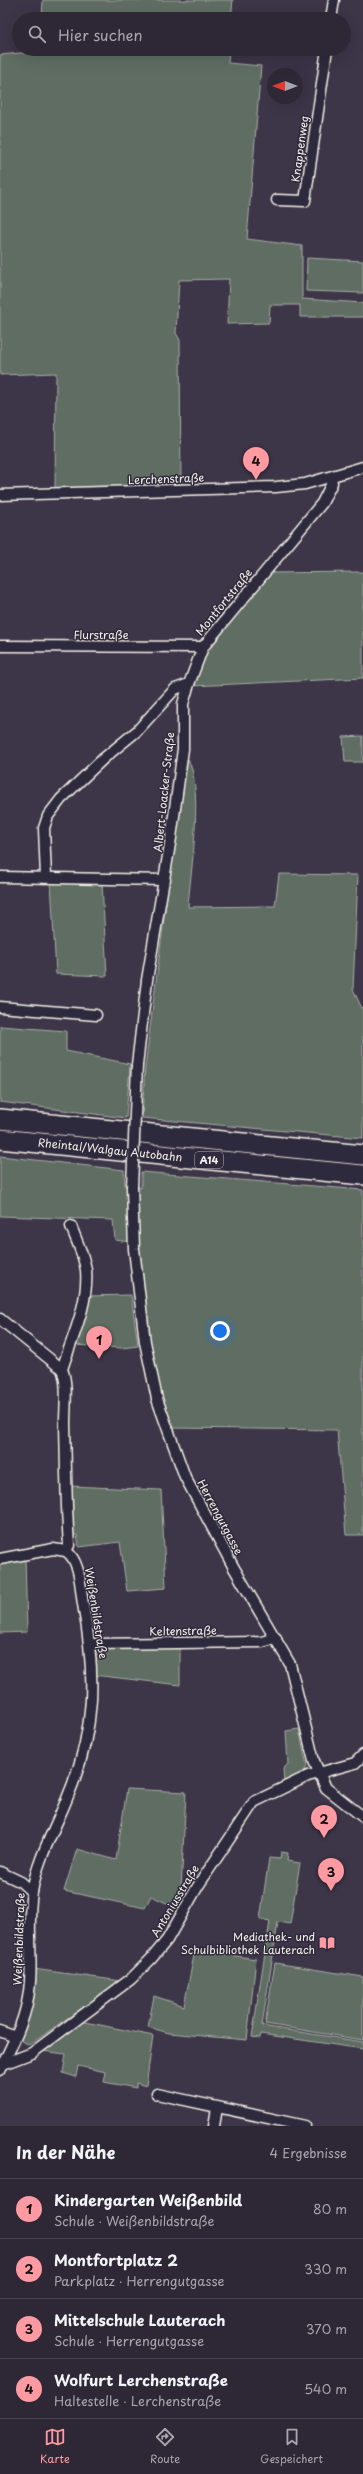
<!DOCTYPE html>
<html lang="de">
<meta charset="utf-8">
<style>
:root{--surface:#2e2836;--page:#3a3442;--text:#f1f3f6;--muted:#a7a6ad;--line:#494451;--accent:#ff9aa2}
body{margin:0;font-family:"Playpen Sans",sans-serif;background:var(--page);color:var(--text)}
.compass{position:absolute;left:267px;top:68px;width:36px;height:36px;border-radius:50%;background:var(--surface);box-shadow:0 4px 16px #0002;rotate:270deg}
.you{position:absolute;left:220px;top:1331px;width:14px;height:14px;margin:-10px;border:3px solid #fff;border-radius:50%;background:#1a73e8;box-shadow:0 0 0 6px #1a73e833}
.badge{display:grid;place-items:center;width:26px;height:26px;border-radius:50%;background:var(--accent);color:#111;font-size:13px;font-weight:700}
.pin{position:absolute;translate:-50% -33px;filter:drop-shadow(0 1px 2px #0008)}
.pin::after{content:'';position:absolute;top:21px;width:14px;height:12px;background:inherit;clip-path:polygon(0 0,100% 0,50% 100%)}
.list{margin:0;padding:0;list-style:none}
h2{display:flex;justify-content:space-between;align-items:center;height:52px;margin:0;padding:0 16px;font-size:17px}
h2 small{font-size:13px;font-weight:400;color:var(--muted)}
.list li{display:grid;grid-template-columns:26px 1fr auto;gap:12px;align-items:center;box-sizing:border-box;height:60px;padding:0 16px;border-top:1px solid var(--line)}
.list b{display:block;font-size:15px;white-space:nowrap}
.list p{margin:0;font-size:13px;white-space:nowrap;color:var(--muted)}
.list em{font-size:13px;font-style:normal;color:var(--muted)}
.icon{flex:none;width:22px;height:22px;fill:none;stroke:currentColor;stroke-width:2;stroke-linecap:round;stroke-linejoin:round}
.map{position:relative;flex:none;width:363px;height:2126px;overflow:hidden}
.search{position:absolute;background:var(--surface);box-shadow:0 4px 16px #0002;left:12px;right:12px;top:12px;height:44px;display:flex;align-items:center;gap:10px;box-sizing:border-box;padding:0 14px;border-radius:22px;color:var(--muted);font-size:15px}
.sheet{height:292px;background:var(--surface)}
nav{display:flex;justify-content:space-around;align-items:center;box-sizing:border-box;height:56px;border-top:1px solid var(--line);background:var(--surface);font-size:11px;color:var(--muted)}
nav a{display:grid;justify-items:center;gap:2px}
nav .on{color:var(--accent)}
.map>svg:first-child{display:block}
.green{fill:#5e6d64;stroke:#a9afa6}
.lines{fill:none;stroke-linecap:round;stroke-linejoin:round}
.minor-casing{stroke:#f4f1e8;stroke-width:13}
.motorway-casing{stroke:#f4f1e8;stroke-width:22}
.minor{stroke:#2f2a3d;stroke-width:10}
.motorway{stroke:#2f2a3d;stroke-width:19}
.minor-bridge-casing{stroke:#f4f1e8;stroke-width:13;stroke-linecap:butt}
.minor-bridge{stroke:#2f2a3d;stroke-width:10}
.labels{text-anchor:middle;stroke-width:3;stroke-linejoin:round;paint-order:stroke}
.shield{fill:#2f2a3d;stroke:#b9b5b5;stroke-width:1}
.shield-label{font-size:10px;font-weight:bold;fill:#f4f1e8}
.street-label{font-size:11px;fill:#f4f1e8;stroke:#2f2a3d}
.poi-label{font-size:11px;fill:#f4f1e8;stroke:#2f2a3d;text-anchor:end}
</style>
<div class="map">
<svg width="363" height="2126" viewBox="0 0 363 2126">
<rect width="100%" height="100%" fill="#3d3548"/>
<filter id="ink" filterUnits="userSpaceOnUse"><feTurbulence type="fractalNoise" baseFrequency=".025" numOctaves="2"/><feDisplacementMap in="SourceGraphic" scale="8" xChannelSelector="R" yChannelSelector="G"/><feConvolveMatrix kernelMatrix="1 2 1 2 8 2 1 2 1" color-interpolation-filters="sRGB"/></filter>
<g filter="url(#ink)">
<!-- green -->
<g class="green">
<path d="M43 0H233L231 19H42Z"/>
<path d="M41 49H229L228 63 261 66 247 239 302 246V299L363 303V317H300V305H270L269 323 227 324 229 279 179 280 176 333 180 340 181 490 55 489 56 373 0 375V55L41 51Z"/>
<path d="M307 258 363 261V293L306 291Z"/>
<path d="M363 572V678L192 686 212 642 267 573Z"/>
<path d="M363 736V762H345L343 737Z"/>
<path d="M185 755C206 778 190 875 188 907L275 906 279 874 358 875 353 989 363 1011V1138L142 1118 145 1067Z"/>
<path d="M51 882 102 883 107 976 56 974Z"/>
<path d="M0 1026 66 1031V1051L130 1064 126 1118 0 1102Z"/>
<path d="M0 1156 124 1170 125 1186 141 1188V1172L363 1190V1535H346L337 1430 171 1428 155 1376 137 1243 115 1240 113 1220 0 1216Z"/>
<path d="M131 1295 138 1346 122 1348 74 1345 87 1296Z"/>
<path d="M70 1486 161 1490 166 1588 127 1591 120 1542 79 1547 77 1535H72Z"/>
<path d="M25 1555 27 1632 0 1633V1560Z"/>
<path d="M180 1644V1685L93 1675 92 1645Z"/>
<path d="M299 1729 307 1766 304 1772 284 1782 283 1769 288 1764 286 1731Z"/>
<path d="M127 1789 186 1792 180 1909 151 1896 145 1908 64 1891 77 1849 116 1860Z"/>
<path d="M281 1852 288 1853 287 1861 300 1863 290 1924 278 1922 262 2026 363 2042V2049L261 2034 260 2038 252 2037 270 1921 260 1919 269 1858 280 1859Z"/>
<path d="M195 1950 256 1959 247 2040 169 2033 148 2027 154 1996 184 2006Z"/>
<path d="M275 1963 363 1977V2040L265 2024Z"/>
<path d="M33 1969 121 1981 29 2045 19 2039Z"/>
<path d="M81 2021 153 2036 146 2086 136 2083V2088L104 2082 106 2072 78 2066 76 2077 63 2073 66 2054 42 2051Z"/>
</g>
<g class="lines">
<defs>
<g id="minor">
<path d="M331 19 334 0"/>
<path d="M277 200 305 201 327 49"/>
<path d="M0 495 276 487 305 484 363 467"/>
<path d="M0 646 203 647"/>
<path d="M0 877 165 880"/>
<path d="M46 877 44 828 48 816 61 799 104 758 137 731 175 689 189 684"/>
<path d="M0 1007 96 1015"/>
<path d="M137 1065 147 980 171 838 183 749V704L189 684 203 647 322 503 332 483 331 478"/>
<path d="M132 1187 134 1249 145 1342 157 1399 185 1477 234 1568 290 1664 314 1761 326 1788 363 1817"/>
<path d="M0 1319 62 1369"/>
<path d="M0 1559 53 1549 66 1551"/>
<path d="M91 1644 262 1642 276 1638"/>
<path d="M0 1872 21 1882 32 1892"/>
<path d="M0 2031 15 2037"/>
<path d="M3 2064 32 2053 131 1979 151 1959 167 1940 198 1886 254 1802 308 1776 355 1763 363 1755"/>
<path d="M0 2070C10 2049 22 2027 27 2003 35 1967 26 1929 32 1892 37 1859 56 1827 68 1796 96 1730 96 1674 83 1604 80 1587 81 1562 66 1551L69 1545C66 1505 66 1464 65 1423 65 1406 68 1384 62 1369 72 1338 89 1303 86 1270 84 1255 76 1240 71 1226"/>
<path d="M157 2094 305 2126"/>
<path d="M214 2126 217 2108"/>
</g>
<g id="motorway">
<path d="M0 1119 363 1155"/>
<path d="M0 1139 363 1175"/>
</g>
</defs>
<!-- minor casing -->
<use href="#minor" class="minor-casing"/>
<!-- motorway casing -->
<use href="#motorway" class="motorway-casing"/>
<!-- minor -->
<use href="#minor" class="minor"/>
<!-- motorway -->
<use href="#motorway" class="motorway"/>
<defs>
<path id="minor-bridge" d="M132 1187 137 1065"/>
</defs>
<!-- minor-bridge casing -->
<use href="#minor-bridge" class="minor-bridge-casing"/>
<!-- minor-bridge -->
<use href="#minor-bridge" class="minor-bridge"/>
</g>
</g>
<!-- icons -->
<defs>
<symbol id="library-bare" viewBox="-9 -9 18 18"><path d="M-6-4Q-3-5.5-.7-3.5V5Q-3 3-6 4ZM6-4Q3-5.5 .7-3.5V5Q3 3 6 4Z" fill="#ff9aa2" stroke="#2f2a3d" stroke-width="2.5" paint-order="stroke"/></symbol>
</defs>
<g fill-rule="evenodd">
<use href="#library-bare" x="316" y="1932" width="22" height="22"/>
</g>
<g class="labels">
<!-- shield labels -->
<rect class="shield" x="195" y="1152" width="28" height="16" rx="3"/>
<g class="shield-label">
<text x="209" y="1164">A14</text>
</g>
<!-- street labels -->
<g class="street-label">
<text transform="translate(300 149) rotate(-82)" y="4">Knappenweg</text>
<text transform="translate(166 479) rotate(-2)" y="4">Lerchenstraße</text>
<text transform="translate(224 602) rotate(-51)" y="4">Montfortstraße</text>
<text x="101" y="639">Flurstraße</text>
<text transform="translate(164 792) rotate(-84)" y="4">Albert-Loacker-Straße</text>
<text transform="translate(110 1150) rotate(6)" y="4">Rheintal/Walgau Autobahn</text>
<text transform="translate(220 1517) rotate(62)" y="4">Herrengutgasse</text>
<text transform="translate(96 1613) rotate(81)" y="4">Weißenbildstraße</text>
<text transform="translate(183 1631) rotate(-1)" y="4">Keltenstraße</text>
<text transform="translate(175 1901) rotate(-59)" y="4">Antoniusstraße</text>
<text transform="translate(19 1939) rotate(-88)" y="4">Weißenbildstraße</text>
</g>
<!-- poi labels -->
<g class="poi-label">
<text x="315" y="1941">Mediathek- und<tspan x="315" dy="13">Schulbibliothek Lauterach</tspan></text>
</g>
</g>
</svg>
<svg class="compass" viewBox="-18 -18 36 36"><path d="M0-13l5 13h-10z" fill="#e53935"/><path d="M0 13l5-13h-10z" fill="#a7a6ad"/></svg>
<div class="you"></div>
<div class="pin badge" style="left:99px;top:1359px">1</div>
<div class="pin badge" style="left:324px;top:1838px">2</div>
<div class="pin badge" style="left:331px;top:1891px">3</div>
<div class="pin badge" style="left:256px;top:480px">4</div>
<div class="search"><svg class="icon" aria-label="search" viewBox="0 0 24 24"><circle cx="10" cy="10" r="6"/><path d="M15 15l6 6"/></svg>Hier suchen</div>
</div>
<section class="sheet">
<h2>In der Nähe<small>4 Ergebnisse</small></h2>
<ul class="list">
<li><span class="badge">1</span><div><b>Kindergarten Weißenbild</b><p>Schule · Weißenbildstraße</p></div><em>80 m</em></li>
<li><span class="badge">2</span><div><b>Montfortplatz 2</b><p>Parkplatz · Herrengutgasse</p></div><em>330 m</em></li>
<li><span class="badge">3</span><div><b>Mittelschule Lauterach</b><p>Schule · Herrengutgasse</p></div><em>370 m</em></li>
<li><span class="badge">4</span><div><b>Wolfurt Lerchenstraße</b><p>Haltestelle · Lerchenstraße</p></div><em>540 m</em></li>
</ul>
</section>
<nav>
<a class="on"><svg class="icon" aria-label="map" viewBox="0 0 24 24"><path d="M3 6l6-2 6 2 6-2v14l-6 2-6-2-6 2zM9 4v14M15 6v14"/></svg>Karte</a>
<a><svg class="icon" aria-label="directions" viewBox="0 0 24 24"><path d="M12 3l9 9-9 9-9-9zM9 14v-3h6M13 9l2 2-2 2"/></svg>Route</a>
<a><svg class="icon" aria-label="saved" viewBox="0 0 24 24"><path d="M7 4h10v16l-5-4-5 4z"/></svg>Gespeichert</a>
</nav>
